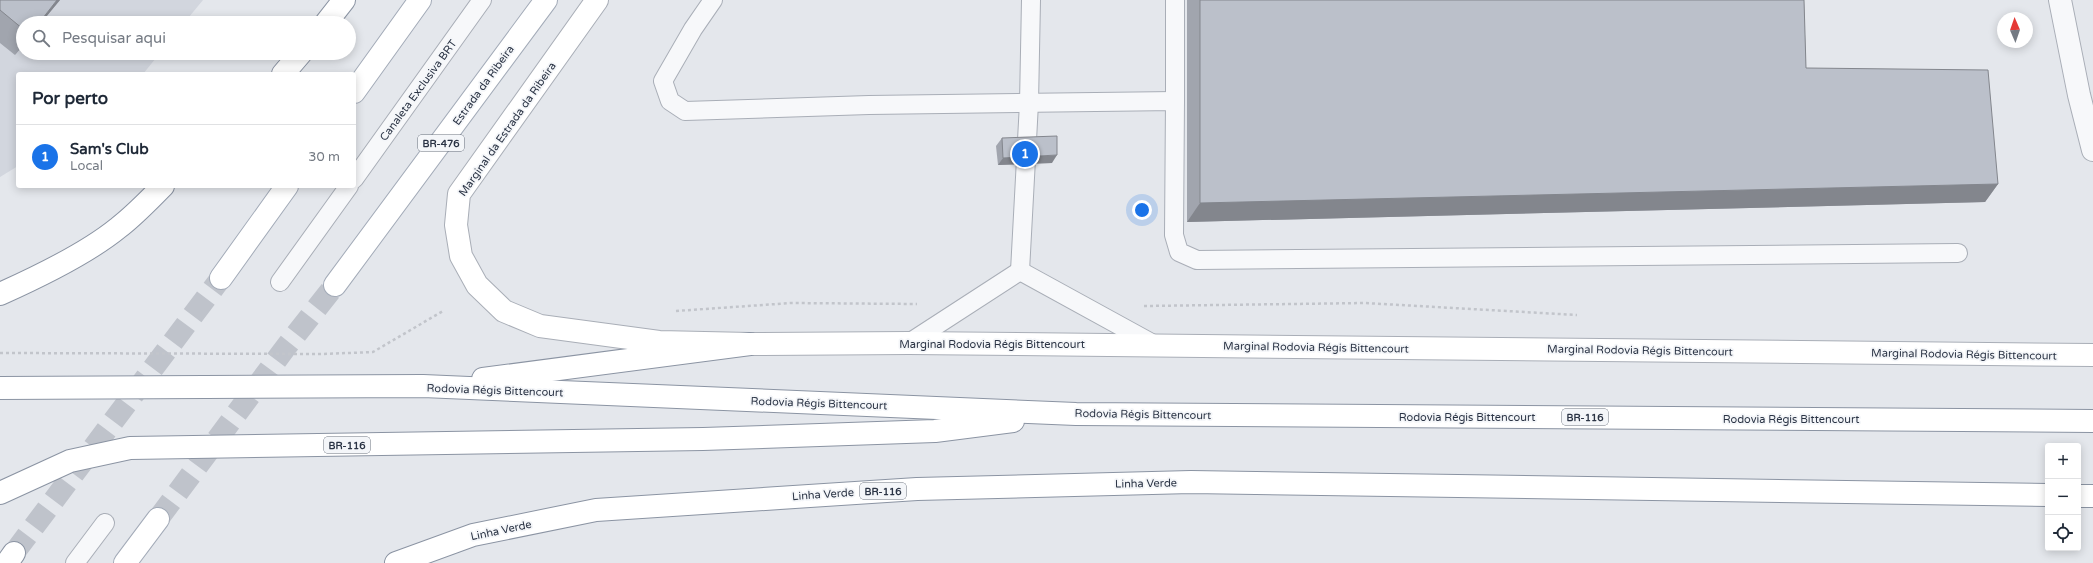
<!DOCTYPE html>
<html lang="pt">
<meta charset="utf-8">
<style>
:root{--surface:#fff;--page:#f2f2f3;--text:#1f2937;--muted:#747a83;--line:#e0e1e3;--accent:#1a73e8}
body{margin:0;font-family:"Varela Round",sans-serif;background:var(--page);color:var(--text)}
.controls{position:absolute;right:12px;bottom:12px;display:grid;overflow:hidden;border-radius:4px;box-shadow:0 2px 10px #0003}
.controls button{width:36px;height:36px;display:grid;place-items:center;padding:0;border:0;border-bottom:1px solid var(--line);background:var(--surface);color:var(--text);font:20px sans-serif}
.compass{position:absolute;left:1997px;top:12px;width:36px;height:36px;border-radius:50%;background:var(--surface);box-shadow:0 2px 10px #0003;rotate:358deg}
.you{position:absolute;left:1142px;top:210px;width:14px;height:14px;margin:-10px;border:3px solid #fff;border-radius:50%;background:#1a73e8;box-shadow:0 0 0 6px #1a73e833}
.badge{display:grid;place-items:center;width:26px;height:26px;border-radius:50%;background:var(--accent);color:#fff;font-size:13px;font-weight:700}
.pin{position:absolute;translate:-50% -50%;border:2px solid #fff;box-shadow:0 1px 4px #0006}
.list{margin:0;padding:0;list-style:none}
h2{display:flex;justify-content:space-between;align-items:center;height:52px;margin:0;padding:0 16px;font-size:17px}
h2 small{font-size:13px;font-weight:400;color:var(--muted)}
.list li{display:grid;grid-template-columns:26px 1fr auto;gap:12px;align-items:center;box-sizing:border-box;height:64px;padding:0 16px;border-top:1px solid var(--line)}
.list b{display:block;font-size:15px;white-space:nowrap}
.list p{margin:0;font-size:13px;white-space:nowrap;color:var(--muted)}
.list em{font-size:13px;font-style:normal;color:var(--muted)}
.icon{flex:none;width:22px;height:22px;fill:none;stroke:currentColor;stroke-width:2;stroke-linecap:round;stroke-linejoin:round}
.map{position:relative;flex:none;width:2093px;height:563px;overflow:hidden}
.search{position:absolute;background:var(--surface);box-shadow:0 2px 10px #0003;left:16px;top:16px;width:340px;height:44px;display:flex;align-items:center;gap:10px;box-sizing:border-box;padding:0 14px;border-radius:22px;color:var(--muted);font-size:15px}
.panel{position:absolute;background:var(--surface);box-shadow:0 2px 10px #0003;left:16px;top:72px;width:340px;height:116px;border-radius:4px}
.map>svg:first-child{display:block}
.built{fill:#d2d6de}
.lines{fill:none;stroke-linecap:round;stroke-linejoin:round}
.primary-tunnel{stroke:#bfc3cb;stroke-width:22;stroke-dasharray:22 11;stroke-linecap:butt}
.trunk-tunnel{stroke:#bfc3cb;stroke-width:22;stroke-dasharray:22 11;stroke-linecap:butt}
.service-casing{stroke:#a9aeb7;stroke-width:20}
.tertiary-casing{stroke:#a9aeb7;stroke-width:24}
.secondary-casing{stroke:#a9aeb7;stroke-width:24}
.primary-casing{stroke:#a3abb8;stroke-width:24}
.trunk-casing{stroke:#8b94a3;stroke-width:24}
.path{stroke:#c2c5cb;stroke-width:2.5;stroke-dasharray:3 3;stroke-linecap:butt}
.service{stroke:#f7f8fa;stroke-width:18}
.tertiary{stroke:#f7f8fa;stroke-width:22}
.secondary{stroke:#fff;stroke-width:22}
.primary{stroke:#fff;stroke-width:22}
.trunk{stroke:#fff;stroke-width:22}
.wall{fill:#a1a5ae}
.shaded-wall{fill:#83868d}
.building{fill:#bbc0ca;stroke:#83868d}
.labels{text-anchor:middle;stroke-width:3.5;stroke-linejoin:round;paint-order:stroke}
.shield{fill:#f4f6f9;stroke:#676e7b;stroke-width:1}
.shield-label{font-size:10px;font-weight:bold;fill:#2b3445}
.street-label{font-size:11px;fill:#2b3445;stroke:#f4f6f9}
</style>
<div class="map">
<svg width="2093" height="563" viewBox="0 0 2093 563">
<rect width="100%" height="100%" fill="#e4e7ec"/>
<!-- built -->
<path class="built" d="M0 0H203L184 23H23V53H160L143 74H18V166L0 177Z"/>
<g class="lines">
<!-- primary-tunnel -->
<path class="primary-tunnel" d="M158 519 286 347 335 285"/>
<!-- trunk-tunnel -->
<path class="trunk-tunnel" d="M14 553 221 278"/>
<defs>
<g id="service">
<path d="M713 0 693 29 663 81 670 101 685 111 869 105 1175 101 1174 235 1179 252 1197 260 1958 253"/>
<path d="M1175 101V0"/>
<path d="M354 179 482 0"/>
<path d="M1020 271 1029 103 1031 0"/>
<path d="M1020 271 1155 345"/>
<path d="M280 282 349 186"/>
<path d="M909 343 1020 271"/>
<path d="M75 563 105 523"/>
</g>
<path id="tertiary" d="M2060 0 2079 95 2093 150"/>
<path id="secondary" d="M597 0 459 194 456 225 461 256 477 285 504 311 540 326 659 342 750 344 909 343 2093 355"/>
<g id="primary">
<path d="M354 92 420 0"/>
<path d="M221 278 287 186"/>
<path d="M335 285 546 0"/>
<path d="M125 563 158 519"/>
</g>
<g id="trunk">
<path d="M326 23 344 0"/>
<path d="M283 74 301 53"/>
<path d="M0 294C38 277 86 254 118 228 134 216 149 200 163 186"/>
<path d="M483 379 750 344"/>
<path d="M0 388 423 386 1076 414 2093 421"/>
<path d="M0 493 70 461 130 448 703 439 935 431 1013 421"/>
<path d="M2078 496H2093"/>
<path d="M7 563 14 553"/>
<path d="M396 563 473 535 596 510 917 489 1191 482 2048 495"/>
</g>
</defs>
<!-- service casing -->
<use href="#service" class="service-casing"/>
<!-- tertiary casing -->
<use href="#tertiary" class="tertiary-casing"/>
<!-- secondary casing -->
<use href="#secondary" class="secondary-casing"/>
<!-- primary casing -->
<use href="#primary" class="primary-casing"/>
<!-- trunk casing -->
<use href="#trunk" class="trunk-casing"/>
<!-- path -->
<g class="path">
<path d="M1144 306 1365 303 1577 315"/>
<path d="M676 311 791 303 917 304"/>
<path d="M0 353 323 354 373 352 443 311"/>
</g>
<!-- service -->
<use href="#service" class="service"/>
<!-- tertiary -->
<use href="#tertiary" class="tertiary"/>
<!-- secondary -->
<use href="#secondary" class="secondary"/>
<!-- primary -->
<use href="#primary" class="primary"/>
<!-- trunk -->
<use href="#trunk" class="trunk"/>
</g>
<!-- wall -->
<g class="wall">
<path d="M0 0H60L41 23H23V45L15 55 0 43Z"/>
<path d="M1187 0H1804L1806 68 1998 184 1985 202 1187 222Z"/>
<path d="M1002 138 1052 163 998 165 996 146Z"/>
</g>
<!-- shaded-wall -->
<g class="shaded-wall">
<path d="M57 0H60L41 23H39Z"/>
<path d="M23 44V45L15 55Z"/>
<path d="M1057 155 1052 163 998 165 1003 158Z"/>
<path d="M1998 184 1985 202 1187 222 1200 203Z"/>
</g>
<!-- building -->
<g class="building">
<path d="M0 0H57L39 23H23V29L0 10Z"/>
<path d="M1200 0H1804L1806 68 1988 70 1998 184 1200 203Z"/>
<path d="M1057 136V155L1003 158 1002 138Z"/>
</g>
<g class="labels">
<!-- shield labels -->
<g class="shield">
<rect x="418" y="135" width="46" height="16" rx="3"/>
<rect x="1562" y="409" width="46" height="16" rx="3"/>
<rect x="324" y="437" width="46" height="16" rx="3"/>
<rect x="860" y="483" width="46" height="16" rx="3"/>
</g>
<g class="shield-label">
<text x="441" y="147">BR-476</text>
<text x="1585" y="421">BR-116</text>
<text x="347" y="449">BR-116</text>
<text x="883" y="495">BR-116</text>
</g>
<!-- street labels -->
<g class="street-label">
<text transform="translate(483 85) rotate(-54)" y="4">Estrada da Ribeira</text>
<text transform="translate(418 90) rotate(-54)" y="4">Canaleta Exclusiva BRT</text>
<text transform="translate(507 129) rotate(-55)" y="4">Marginal da Estrada da Ribeira</text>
<text x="992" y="348">Marginal Rodovia Régis Bittencourt</text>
<text transform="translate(1316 347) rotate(1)" y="4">Marginal Rodovia Régis Bittencourt</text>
<text transform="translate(1640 350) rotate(1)" y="4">Marginal Rodovia Régis Bittencourt</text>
<text transform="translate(1964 354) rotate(1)" y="4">Marginal Rodovia Régis Bittencourt</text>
<text transform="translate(495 390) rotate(2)" y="4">Rodovia Régis Bittencourt</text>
<text transform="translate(819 403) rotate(2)" y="4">Rodovia Régis Bittencourt</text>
<text transform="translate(1143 414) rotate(1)" y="4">Rodovia Régis Bittencourt</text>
<text x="1467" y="421">Rodovia Régis Bittencourt</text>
<text x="1791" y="423">Rodovia Régis Bittencourt</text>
<text transform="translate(1146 483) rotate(-1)" y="4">Linha Verde</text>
<text transform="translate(823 494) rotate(-4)" y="4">Linha Verde</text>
<text transform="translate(501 530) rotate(-12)" y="4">Linha Verde</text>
</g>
</g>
</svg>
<div class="controls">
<button>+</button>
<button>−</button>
<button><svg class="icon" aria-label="locate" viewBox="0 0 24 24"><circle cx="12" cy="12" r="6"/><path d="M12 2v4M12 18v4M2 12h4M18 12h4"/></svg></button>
</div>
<svg class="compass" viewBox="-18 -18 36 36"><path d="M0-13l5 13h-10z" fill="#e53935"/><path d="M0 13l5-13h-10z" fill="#747a83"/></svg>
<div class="you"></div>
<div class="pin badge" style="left:1025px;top:154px">1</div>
<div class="search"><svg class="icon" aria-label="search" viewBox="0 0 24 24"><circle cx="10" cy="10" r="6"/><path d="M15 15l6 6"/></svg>Pesquisar aqui</div>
<section class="panel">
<h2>Por perto<small></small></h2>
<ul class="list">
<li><span class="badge">1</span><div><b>Sam's Club</b><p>Local</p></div><em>30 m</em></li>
</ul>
</section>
</div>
